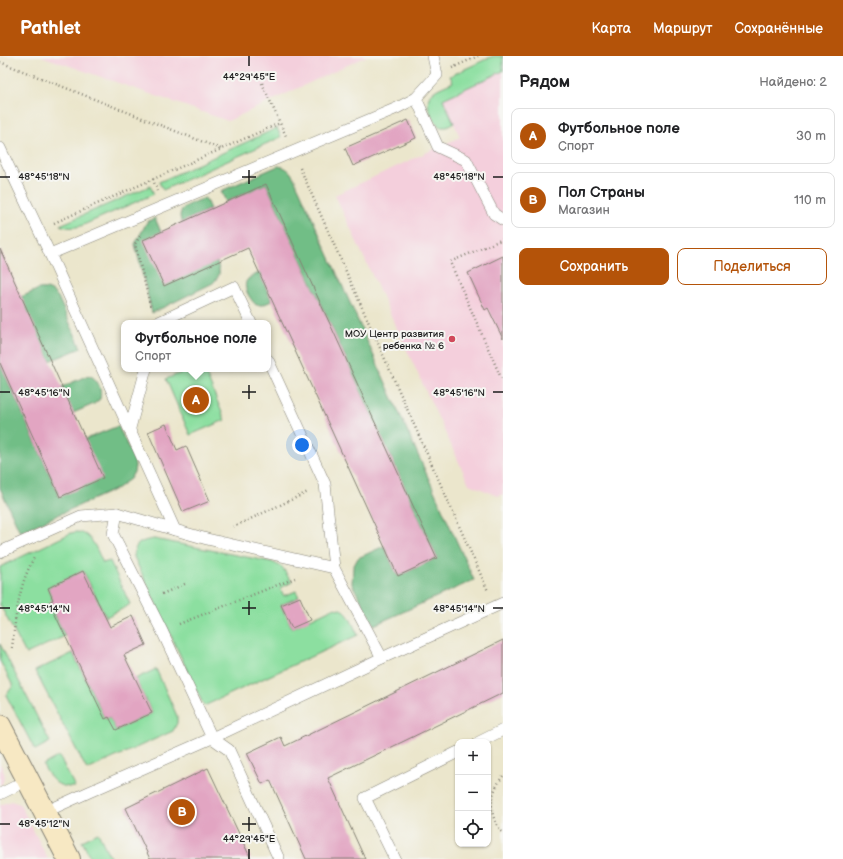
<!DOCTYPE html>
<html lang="ru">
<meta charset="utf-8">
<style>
:root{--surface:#fff;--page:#f2f2f2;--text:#202124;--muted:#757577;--line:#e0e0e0;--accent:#b45309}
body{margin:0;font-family:"Balsamiq Sans",sans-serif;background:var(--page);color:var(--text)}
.controls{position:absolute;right:12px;bottom:12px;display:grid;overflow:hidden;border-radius:8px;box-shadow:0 1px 3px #0004}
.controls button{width:36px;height:36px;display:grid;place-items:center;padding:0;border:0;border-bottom:1px solid var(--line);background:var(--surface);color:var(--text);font:20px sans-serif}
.you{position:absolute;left:302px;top:389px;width:14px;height:14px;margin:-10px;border:3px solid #fff;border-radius:50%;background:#1a73e8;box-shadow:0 0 0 6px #1a73e833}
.badge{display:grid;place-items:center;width:26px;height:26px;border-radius:50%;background:var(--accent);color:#fff;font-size:13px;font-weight:700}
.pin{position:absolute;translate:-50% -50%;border:2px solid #fff;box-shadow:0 1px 4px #0006}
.popup{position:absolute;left:121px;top:264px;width:150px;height:52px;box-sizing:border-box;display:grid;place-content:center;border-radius:8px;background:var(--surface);filter:drop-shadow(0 1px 3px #0005);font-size:13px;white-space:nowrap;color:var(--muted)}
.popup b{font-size:15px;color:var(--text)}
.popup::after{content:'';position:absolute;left:50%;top:100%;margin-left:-8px;border:8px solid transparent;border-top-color:var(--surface)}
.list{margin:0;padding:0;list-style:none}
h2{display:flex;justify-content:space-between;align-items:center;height:52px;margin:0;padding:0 16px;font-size:17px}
h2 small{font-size:13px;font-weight:400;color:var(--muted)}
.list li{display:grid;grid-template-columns:26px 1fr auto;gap:12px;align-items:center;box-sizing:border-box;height:56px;margin:0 8px 8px;padding:0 8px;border:1px solid var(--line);border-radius:8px}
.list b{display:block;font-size:15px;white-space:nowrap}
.list p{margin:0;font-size:13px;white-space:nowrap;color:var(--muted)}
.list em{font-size:13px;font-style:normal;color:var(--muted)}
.actions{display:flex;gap:8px;padding:12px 16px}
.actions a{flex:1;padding:9px 0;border:1px solid var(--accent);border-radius:8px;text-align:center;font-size:14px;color:var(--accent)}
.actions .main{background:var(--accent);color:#fff}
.icon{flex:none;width:22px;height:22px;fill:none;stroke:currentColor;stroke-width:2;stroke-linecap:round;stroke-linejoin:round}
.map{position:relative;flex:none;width:503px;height:803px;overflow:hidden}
header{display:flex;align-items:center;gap:24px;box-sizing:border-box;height:56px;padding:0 20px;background:var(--accent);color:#fff}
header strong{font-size:19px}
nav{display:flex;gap:22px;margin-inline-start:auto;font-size:14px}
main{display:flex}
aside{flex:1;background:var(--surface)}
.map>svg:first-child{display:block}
.built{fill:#f4cfdc}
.green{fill:#8cdfa0;stroke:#547e5e}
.forest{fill:#71be86;stroke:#466d51}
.building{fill:#e2a5c2}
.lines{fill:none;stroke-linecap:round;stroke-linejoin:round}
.service-casing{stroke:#848174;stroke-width:12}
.secondary-casing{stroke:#848174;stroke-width:24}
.path{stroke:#848174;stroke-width:2.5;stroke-dasharray:1 3;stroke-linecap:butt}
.service{stroke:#fff;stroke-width:11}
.secondary{stroke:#f7e8c3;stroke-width:22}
.ticks{fill:none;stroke:#1c1c1c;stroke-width:1.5}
.poi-dot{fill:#d1495b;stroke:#f6f6f2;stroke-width:1.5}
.labels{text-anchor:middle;stroke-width:4;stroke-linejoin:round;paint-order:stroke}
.poi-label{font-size:10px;fill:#1c1c1c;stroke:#f6f6f2;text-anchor:end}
.ticks-label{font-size:10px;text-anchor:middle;fill:#1c1c1c;stroke:#f6f6f2;stroke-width:4;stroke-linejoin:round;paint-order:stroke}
</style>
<header>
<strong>Pathlet</strong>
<nav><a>Карта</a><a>Маршрут</a><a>Сохранённые</a></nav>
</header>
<main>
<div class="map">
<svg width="503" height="803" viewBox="0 0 503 803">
<rect width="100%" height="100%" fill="#f6f6f2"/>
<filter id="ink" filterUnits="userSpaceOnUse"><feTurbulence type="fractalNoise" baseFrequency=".025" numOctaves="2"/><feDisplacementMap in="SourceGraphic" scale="8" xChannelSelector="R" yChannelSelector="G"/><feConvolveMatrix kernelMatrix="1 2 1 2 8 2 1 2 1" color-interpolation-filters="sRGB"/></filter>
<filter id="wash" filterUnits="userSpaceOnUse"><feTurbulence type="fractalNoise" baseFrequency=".012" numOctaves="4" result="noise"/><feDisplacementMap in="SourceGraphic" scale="16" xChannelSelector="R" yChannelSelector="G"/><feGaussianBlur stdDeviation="0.9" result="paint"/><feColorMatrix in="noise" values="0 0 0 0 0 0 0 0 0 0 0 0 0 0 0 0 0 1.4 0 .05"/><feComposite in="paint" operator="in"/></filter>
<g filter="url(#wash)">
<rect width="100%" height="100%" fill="#ebe6cc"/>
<!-- built -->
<g class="built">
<path d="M41 0H367L228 65Z"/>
<path d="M503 15V438L498 440 469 428 335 139 460 81 443 43Z"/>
<path d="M0 707 5 719 2 728 0 729Z"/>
<path d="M11 745 20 748 48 803H0V749Z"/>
</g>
<!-- green -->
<g class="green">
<path d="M493 0H503V15L443 43 454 67 447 71H440C432 63 422 45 433 36 438 32 447 29 453 26L450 20Z"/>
<path d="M277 72 281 81 163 134 159 126Z"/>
<path d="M150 130 154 138 81 170C73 172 67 172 60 169Z"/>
<path d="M190 313H204L225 364 190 379 166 323Z"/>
<path d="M76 476C92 476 97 495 103 507L110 505 130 548 126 551 106 561 83 515 48 532 53 544 49 547 65 580 26 598 0 549V511L71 477Z"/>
<path d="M154 483 272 506 282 511 292 526 280 532 284 540 296 535 299 541 281 549 285 558 304 550 306 555 288 563 292 572 331 553C348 549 351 566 358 579L204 650 134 501C134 487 141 485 154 483Z"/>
<path d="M0 588 50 686 35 694 6 639 13 630 0 605Z"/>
<path d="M73 597 105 663 109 661 116 674 152 657 135 623 156 613 177 660V667L173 675 87 714 35 615Z"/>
<path d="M59 700 75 731C57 732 51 724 43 709Z"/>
<path d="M98 777 111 803H91L82 785Z"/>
</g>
<!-- forest -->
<g class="forest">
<path d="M278 110C292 111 294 123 300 135L474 524 374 569 352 528 353 511 358 502 384 490 398 520 437 502 266 128 226 146 221 135Z"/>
<path d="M205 142 210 153 182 167C174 151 193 147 205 142Z"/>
<path d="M155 162 161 176 144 184 217 206C220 216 221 219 213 227L152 257 135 188 147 166Z"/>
<path d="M260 217 272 245 262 249H256C250 243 241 230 248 223 251 220 256 218 260 217Z"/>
<path d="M39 233C48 232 52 234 58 241L81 292 50 305 21 241Z"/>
<path d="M0 307 60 441 86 383 118 370 133 401 135 410 134 416 130 423 116 433 20 476 0 432Z"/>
<path d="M91 320C99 325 102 334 100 343L94 348 73 357 62 331 84 321Z"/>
</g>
<g id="blocks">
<!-- building -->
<g class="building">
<path d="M408 64 416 82 353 110 345 92Z"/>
<path d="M266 128 437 502 398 520 248 192 164 230 143 184Z"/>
<path d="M0 193 103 422 60 441 0 307Z"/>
<path d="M503 200V283L488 252 485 254 468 217Z"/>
<path d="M166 368 177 394 186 390 210 445 183 456 148 376Z"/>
<path d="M83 515 110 571 133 560 146 589 124 599 152 657 116 674 109 661 105 663 49 546 53 544 48 532Z"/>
<path d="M300 541 310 564 292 572 281 549Z"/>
<path d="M503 584V637L328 722 365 803H306L270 724 262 728 247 697 281 681 285 690Z"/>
<path d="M208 712 251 803H150L126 752Z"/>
</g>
</g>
</g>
<g filter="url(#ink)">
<use href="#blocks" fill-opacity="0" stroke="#848174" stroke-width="1"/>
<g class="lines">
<defs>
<g id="service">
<path d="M416 42 438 91 466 104 494 158 503 164"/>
<path d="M0 92 50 198"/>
<path d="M159 267V266L234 231 251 267"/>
<path d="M268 304 325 428 334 512"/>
<path d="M130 372 146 313"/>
<path d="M117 457 113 478 162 575 212 682 229 694 279 803"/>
<path d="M175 474 207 483 334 512 382 602"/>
<path d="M0 496 81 460 117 457 175 474 50 198 397 52 416 42 437 19 433 0"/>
<path d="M479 686 503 674"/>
<path d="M0 738 28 724"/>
<path d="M45 756 89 736 212 682 382 602 503 547"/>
<path d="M395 803 365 742 458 696"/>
</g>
<path id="secondary" d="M0 670 69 803"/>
</defs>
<!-- service casing -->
<use href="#service" class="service-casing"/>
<!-- secondary casing -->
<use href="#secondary" class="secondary-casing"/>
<!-- path -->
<g class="path">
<path d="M0 6 221 93"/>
<path d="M452 12 478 0"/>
<path d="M262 27 280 67"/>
<path d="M300 112 488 535"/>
<path d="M153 123 157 135"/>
<path d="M54 167 280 67 286 80"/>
<path d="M140 180 135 188 151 252"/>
<path d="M503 183 450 206 502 324 503 323"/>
<path d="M233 471 308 436"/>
<path d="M162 538 187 527"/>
<path d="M179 568 295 522"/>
<path d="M12 592C16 559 18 530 35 500"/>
<path d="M503 720C489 738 487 759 503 777"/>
</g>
<!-- service -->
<use href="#service" class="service"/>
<!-- secondary -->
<use href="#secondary" class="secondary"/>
</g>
</g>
<!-- ticks -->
<path class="ticks" d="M249 0V10M249 114V128M0 121H10M242 121H256M493 121H503M249 329V343M0 336H10M242 336H256M493 336H503M249 545V559M0 552H10M242 552H256M493 552H503M249 761V775M0 768H10M242 768H256M249 793V803"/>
<!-- markers -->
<circle class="poi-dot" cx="452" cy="283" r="4"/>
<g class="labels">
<!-- poi labels -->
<g class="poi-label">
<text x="444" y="281">МОУ Центр развития<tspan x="444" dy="12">ребенка № 6</tspan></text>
</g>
</g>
<g class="ticks-label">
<text x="249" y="24">44°29'45"E</text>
<text x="44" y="124">48°45'18"N</text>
<text x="459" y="124">48°45'18"N</text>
<text x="44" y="340">48°45'16"N</text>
<text x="459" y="340">48°45'16"N</text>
<text x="44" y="556">48°45'14"N</text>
<text x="459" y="556">48°45'14"N</text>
<text x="44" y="771">48°45'12"N</text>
<text x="249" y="786">44°29'45"E</text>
</g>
</svg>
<div class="controls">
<button>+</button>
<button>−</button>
<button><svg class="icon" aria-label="locate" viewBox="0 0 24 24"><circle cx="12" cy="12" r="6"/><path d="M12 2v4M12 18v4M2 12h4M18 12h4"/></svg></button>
</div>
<div class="you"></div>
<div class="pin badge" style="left:196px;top:344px">A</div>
<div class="popup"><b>Футбольное поле</b>Спорт</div>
<div class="pin badge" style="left:182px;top:756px">B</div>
</div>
<aside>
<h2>Рядом<small>Найдено: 2</small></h2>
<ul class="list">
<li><span class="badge">A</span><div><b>Футбольное поле</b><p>Спорт</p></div><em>30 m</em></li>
<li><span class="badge">B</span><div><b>Пол Страны</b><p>Магазин</p></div><em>110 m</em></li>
</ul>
<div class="actions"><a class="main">Сохранить</a><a>Поделиться</a></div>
</aside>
</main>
